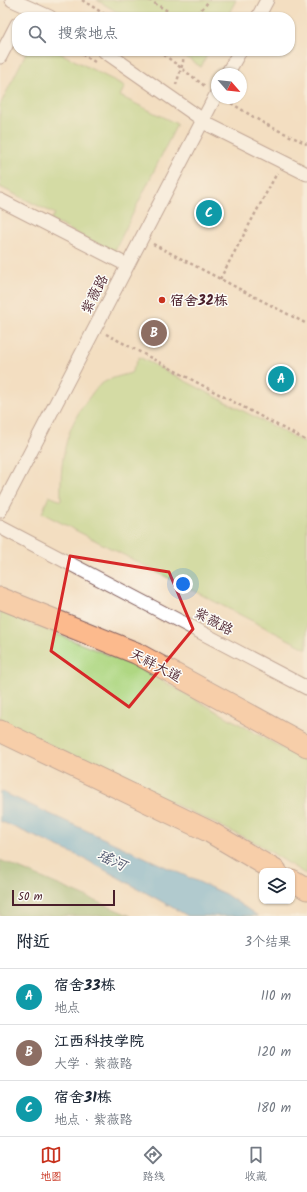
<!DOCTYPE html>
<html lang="zh">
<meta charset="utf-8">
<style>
:root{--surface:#fff;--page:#f2f2f3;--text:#1f2937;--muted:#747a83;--line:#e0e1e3;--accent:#c8321e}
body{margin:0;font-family:Kalam,"LXGW WenKai TC",sans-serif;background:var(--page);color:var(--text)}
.controls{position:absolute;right:12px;bottom:12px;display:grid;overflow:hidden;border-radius:8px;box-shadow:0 1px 3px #0004}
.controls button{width:36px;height:36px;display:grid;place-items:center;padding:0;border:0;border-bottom:1px solid var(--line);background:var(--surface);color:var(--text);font:20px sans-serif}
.compass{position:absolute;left:211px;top:68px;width:36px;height:36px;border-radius:50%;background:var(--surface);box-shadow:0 1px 3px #0004;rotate:118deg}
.scale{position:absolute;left:12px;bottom:10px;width:103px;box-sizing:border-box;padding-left:4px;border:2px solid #4a1f2b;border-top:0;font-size:11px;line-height:14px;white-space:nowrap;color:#4a1f2b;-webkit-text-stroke:3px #fdfcf7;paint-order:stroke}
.you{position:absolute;left:183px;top:584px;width:14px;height:14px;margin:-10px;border:3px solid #fff;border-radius:50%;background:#1a73e8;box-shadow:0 0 0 6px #1a73e833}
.badge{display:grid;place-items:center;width:26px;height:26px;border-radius:50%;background:var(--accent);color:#fff;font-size:13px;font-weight:700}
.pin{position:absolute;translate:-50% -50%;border:2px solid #fff;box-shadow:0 1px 4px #0006}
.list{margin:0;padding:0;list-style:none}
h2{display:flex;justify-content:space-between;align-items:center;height:52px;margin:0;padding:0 16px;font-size:17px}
h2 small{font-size:13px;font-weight:400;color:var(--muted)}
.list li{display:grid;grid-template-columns:26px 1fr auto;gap:12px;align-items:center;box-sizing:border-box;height:56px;padding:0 16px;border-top:1px solid var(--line)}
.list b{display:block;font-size:15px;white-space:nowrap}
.list p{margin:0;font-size:13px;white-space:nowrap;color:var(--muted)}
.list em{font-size:13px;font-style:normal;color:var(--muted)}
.icon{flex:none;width:22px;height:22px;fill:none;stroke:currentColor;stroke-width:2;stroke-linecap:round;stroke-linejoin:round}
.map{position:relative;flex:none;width:307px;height:916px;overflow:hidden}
.search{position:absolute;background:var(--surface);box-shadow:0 1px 3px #0004;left:12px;right:12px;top:12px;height:44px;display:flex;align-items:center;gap:10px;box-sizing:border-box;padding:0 14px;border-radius:16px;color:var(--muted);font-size:15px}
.sheet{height:220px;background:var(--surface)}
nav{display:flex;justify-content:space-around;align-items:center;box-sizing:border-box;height:56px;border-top:1px solid var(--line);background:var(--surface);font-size:11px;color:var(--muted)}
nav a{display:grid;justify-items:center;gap:2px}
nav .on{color:var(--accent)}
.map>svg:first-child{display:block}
.green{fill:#afd782;stroke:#7c7b56}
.forest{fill:#8bb870;stroke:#6a6c4e}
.water{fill:#62b2dd;stroke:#566884}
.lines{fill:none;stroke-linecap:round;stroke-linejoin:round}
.street-casing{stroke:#856260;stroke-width:15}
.primary-casing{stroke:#856260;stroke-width:23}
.path{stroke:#856260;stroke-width:2.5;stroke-dasharray:3 3;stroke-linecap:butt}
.street{stroke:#fff;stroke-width:13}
.primary{stroke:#fcba8d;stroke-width:21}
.marked{fill:none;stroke:#d62828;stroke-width:3;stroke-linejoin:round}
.poi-dot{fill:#c8321e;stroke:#fdfcf7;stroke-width:1.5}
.labels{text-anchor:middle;stroke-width:3;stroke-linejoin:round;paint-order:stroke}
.street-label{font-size:14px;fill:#4a1f2b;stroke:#fdfcf7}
.poi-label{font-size:14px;font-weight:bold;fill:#4a1f2b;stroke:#fdfcf7;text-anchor:start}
.water-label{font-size:15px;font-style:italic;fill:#545a72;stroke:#fdfcf7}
</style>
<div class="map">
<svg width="307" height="916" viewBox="0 0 307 916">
<rect width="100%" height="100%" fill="#fdfcf7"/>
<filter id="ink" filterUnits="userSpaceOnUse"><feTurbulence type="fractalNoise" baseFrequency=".025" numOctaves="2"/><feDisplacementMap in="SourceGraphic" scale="8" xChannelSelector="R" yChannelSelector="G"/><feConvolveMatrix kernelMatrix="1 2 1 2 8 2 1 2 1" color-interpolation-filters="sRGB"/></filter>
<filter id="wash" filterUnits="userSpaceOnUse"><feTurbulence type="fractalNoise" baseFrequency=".012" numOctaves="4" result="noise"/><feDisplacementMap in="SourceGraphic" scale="16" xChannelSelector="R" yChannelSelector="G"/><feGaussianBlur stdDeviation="0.9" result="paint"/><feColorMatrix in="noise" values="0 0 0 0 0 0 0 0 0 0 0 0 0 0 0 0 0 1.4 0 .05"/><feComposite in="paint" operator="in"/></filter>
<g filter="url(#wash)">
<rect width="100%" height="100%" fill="#f3dec1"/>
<!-- green -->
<g class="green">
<path d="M97 0H236L227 17H125Z"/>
<path d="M27 51H56L125 86 120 96 177 124 114 252 50 220 55 214 0 187V105Z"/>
<path d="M177 51H209L201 67Z"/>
<path d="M139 357 307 444V649L42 513 49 496 61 501C60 462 64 430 88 399 92 394 95 388 100 385 109 378 121 376 131 373Z"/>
<path d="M0 611 138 667 307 762V875L258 844 0 721Z"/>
</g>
<!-- forest -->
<path class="forest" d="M0 860 131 916H0Z"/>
<!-- water -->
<path class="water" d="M0 791 225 894 258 916H188L83 858 0 821Z"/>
</g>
<g filter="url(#ink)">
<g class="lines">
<defs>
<g id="street">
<path d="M12 0 50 17"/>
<path d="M258 17 267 0"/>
<path d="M104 51 203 120 205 123 307 174"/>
<path d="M0 57 17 24"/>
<path d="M227 74 240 51"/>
<path d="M0 200 127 265"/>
<path d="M0 511 217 93"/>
<path d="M0 527 307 688"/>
</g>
<g id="primary">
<path d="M0 598 136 653 307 746"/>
<path d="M0 731 210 832 276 871"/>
<path d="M292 880 307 889"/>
</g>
</defs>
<!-- street casing -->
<use href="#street" class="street-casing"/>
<!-- primary casing -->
<use href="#primary" class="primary-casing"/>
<!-- path -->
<g class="path">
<path d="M82 0 109 17"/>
<path d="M149 0 178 17"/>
<path d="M192 17 205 6 209 0"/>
<path d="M77 51 95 62"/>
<path d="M159 51 206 87"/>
<path d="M176 85 183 62 184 51"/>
<path d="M226 100 265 124 307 144"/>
<path d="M153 244 307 324"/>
<path d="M220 279 277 173"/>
<path d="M106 334 307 441"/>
</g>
<!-- street -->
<use href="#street" class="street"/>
<!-- primary -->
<use href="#primary" class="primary"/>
</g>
</g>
<!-- marked area -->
<path d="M0 0H307V916H0ZM70 556 169 572 193 629 129 707 51 651Z" fill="#f3dec1" fill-opacity=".55" fill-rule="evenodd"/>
<path class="marked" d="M70 556 169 572 193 629 129 707 51 651Z"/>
<!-- markers -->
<circle class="poi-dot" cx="162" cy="300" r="4"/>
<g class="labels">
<!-- street labels -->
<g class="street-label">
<text transform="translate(94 294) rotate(-63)" y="5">紫薇路</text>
<text transform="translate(214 621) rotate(28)" y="5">紫薇路</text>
<text transform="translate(156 665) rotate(27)" y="5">天祥大道</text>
</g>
<!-- poi labels -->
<g class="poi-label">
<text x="170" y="305">宿舍32栋</text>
</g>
<!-- water labels -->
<g class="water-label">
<text transform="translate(112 860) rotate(25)" y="5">瑶河</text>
</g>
</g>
</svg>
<div class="controls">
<button><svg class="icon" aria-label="layers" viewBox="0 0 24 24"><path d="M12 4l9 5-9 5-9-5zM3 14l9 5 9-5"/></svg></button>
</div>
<svg class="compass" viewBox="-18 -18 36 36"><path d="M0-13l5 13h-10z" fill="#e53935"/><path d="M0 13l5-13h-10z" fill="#747a83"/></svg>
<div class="scale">50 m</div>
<div class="you"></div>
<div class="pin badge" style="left:281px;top:379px;background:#0f9aa8">A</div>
<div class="pin badge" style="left:154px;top:333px;background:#8d6e63">B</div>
<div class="pin badge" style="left:209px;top:213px;background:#0f9aa8">C</div>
<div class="search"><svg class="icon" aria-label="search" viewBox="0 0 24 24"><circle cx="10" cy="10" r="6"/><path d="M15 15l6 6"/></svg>搜索地点</div>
</div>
<section class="sheet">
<h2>附近<small>3个结果</small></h2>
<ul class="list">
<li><span class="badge" style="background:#0f9aa8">A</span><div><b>宿舍33栋</b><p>地点</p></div><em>110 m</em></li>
<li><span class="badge" style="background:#8d6e63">B</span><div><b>江西科技学院</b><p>大学 · 紫薇路</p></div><em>120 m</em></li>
<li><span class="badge" style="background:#0f9aa8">C</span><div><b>宿舍31栋</b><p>地点 · 紫薇路</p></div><em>180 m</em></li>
</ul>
</section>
<nav>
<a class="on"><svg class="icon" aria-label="map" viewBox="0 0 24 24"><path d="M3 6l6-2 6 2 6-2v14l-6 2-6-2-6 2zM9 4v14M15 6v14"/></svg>地图</a>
<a><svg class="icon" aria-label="directions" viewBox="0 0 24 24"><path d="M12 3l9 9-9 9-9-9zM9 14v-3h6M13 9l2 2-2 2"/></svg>路线</a>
<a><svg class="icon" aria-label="saved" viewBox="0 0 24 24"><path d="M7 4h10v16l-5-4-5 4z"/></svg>收藏</a>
</nav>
